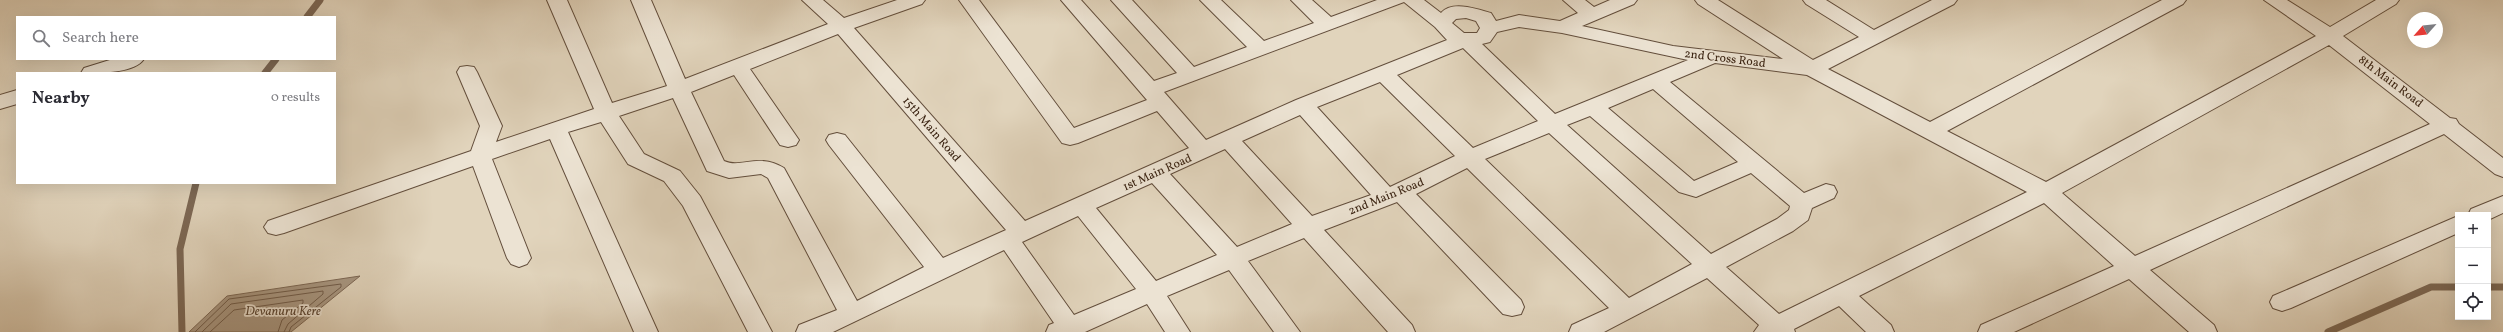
<!DOCTYPE html>
<meta charset="utf-8">
<style>
:root{--surface:#fff;--page:#f7f7f7;--text:#2b2b33;--muted:#7c7c81;--line:#e1e1e2}
body{margin:0;font-family:Vollkorn,serif;background:var(--page);color:var(--text)}
.controls{position:absolute;right:12px;bottom:12px;display:grid;overflow:hidden;border-radius:0px;box-shadow:0 4px 16px #0002}
.controls button{width:36px;height:36px;display:grid;place-items:center;padding:0;border:0;border-bottom:1px solid var(--line);background:var(--surface);color:var(--text);font:20px sans-serif}
.compass{position:absolute;left:2407px;top:12px;width:36px;height:36px;border-radius:50%;background:var(--surface);box-shadow:0 4px 16px #0002;rotate:243deg}
.list{margin:0;padding:0;list-style:none}
h2{display:flex;justify-content:space-between;align-items:center;height:52px;margin:0;padding:0 16px;font-size:17px}
h2 small{font-size:13px;font-weight:400;color:var(--muted)}
.icon{flex:none;width:22px;height:22px;fill:none;stroke:currentColor;stroke-width:2;stroke-linecap:round;stroke-linejoin:round}
.map{position:relative;flex:none;width:2503px;height:332px;overflow:hidden}
.search{position:absolute;background:var(--surface);box-shadow:0 4px 16px #0002;left:16px;top:16px;width:320px;height:44px;display:flex;align-items:center;gap:10px;box-sizing:border-box;padding:0 14px;border-radius:0px;color:var(--muted);font-size:15px}
.panel{position:absolute;background:var(--surface);box-shadow:0 4px 16px #0002;left:16px;top:72px;width:320px;height:112px;border-radius:0px}
.map>svg:first-child{display:block}
.water{fill:#a89782;stroke:#7c6855}
.lines{fill:none;stroke-linecap:round;stroke-linejoin:round}
.shore{stroke:#705c4a;stroke-width:1}
.stream{stroke:#7c6855;stroke-width:7}
.street-casing{stroke:#634e3c;stroke-width:2}
.street{fill:#ece3d3;fill-rule:evenodd}
.labels{text-anchor:middle;stroke-width:3.5;stroke-linejoin:round;paint-order:stroke}
.street-label{font-size:12px;fill:#392211;stroke:#ece3d3}
.water-label{font-size:13px;font-style:italic;fill:#5a4533;stroke:#ece3d3}
</style>
<div class="map">
<svg width="2503" height="332" viewBox="0 0 2503 332">
<rect width="100%" height="100%" fill="#e1d4bc"/>
<filter id="stains"><feTurbulence type="fractalNoise" baseFrequency=".005" numOctaves="4"/><feColorMatrix values="0 0 0 0 .2 0 0 0 0 .09 0 0 0 0 .02 0 0 0 .5 -.17"/></filter>
<radialGradient id="worn" r=".72"><stop offset=".6" stop-color="#630" stop-opacity="0"/><stop offset="1" stop-color="#630" stop-opacity=".3"/></radialGradient>
<!-- water -->
<path class="water" d="M360 276 291 332H189L227 296Z"/>
<g class="lines">
<!-- shore -->
<g class="shore">
<path d="M195 332 229 299 341 284V287L291 327 289 332"/>
<path d="M202 332 231 304 323 291V294L288 324 284 332"/>
<path d="M210 332 234 310 303 300V303L282 320 278 332"/>
</g>
<!-- stream -->
<g class="stream">
<path d="M307 17 320 0"/>
<path d="M265 73 276 59"/>
<path d="M2488 287H2503"/>
<path d="M182 332 180 249 196 183"/>
<path d="M2328 332 2431 287H2458"/>
</g>
<defs>
<g id="street">
<path d="M547 0H567L612 103 667 86 631 0H651L685 79 828 24 802 0H823L844 18 897 0H925L922 4 854 28 1025 221 1189 148 1157 111 1078 143 1070 145 1062 143 959 0H979L1074 128 1147 100 1061 0H1081L1154 81 1177 73 1111 0H1132L1194 67 1247 47 1200 0H1221L1264 41 1314 23 1291 0H1312L1331 17 1377 0H1424L1441 13C1452 0 1477 9 1491 13L1496 21 1519 15 1560 21 1578 13 1563 0H1585L1594 7 1610 0H1637L1634 4 1582 26 1673 46 1783 59 1698 4 1695 0H1718L1813 60 1859 37 1806 4 1803 0H1826L1874 30 1932 0H1957L1954 4 1828 69 1930 122 2162 0H2186L2183 4 1947 131 2046 182 2316 36 2264 0H2287L2330 27 2376 0H2399L2396 4 2343 36 2450 118 2456 119 2459 124 2503 158V177L2495 174 2444 134 2150 270 2214 325 2217 332H2189L2129 279 2014 332H1978L1981 325 2114 266 2044 203 1859 296 1891 325 1894 332H1866L1839 306 1794 329 1795 332H1754L1759 325 1707 278 1604 332H1569L1572 325 1609 308 1467 168 1416 194 1521 300 1524 307 1521 314 1512 316 1503 314 1397 202 1324 230 1412 325 1415 332H1388L1304 238 1248 261 1300 332H1274L1229 270 1167 296 1190 332H1165L1147 304 1085 332H1046L1049 325 1054 323 1004 250 833 332H796L799 325 837 310 768 178 761 174 729 178 707 171 673 98 619 116 644 154 680 171 700 196 772 332H748L683 206 664 181 628 164 601 122 568 132 658 332H634L550 139 492 159 531 258 527 264 519 267 511 264 507 258 473 166 284 233 276 235 268 233 264 227 268 221 471 151 480 126 457 72 460 67 467 66 474 67 477 72 502 126 496 142 594 109ZM1404 2 1435 27 1447 40 1296 100 1206 140 1164 92ZM1466 18 1476 21 1480 28 1477 33H1464L1452 23 1456 19ZM1519 27 1562 33 1688 60 1555 114 1482 44 1490 42 1497 32ZM838 34 1006 230 943 258 845 135 837 133 829 135 826 140 829 145 924 267 857 301 784 168C758 152 741 169 724 161L691 92 734 75 780 145 788 147 796 145 799 140 750 69ZM2329 45 2430 124 2135 256 2062 193ZM1463 48 1538 121 1473 148 1397 75ZM1715 63 1807 75 2027 192 1779 314 1726 267 1793 231 1808 220 1812 208 1834 198 1837 192 1834 186 1826 184 1804 193 1670 82ZM1380 82 1455 156 1390 187 1317 107ZM1653 89 1738 162 1694 181 1608 108ZM1300 115 1371 195 1312 216 1242 141ZM1590 116 1679 192 1696 197 1751 173 1790 206 1789 210 1777 219 1711 254 1567 125ZM1549 133 1692 264 1629 298 1485 159ZM1225 149 1292 224 1237 247 1170 174ZM1152 183 1217 255 1156 281 1096 208ZM1078 216 1136 289 1074 315 1022 242Z"/>
<path d="M113 59H144C134 74 97 73 81 73L84 68Z"/>
<path d="M17 90V104L0 109V95Z"/>
<path d="M2503 196V213L2488 220V215H2468L2471 209Z"/>
<path d="M2458 216V233L2291 308 2282 311 2273 308 2270 302 2273 296Z"/>
</g>
</defs>
<!-- street casing -->
<use href="#street" class="street-casing"/>
<!-- street -->
<use href="#street" class="street"/>
</g>
<g class="labels">
<!-- street labels -->
<g class="street-label">
<text transform="translate(1725 58) rotate(7)" y="4">2nd Cross Road</text>
<text transform="translate(2391 81) rotate(37)" y="4">8th Main Road</text>
<text transform="translate(932 129) rotate(49)" y="4">15th Main Road</text>
<text transform="translate(1157 172) rotate(-24)" y="4">1st Main Road</text>
<text transform="translate(1386 196) rotate(-22)" y="4">2nd Main Road</text>
</g>
<!-- water labels -->
<g class="water-label">
<text x="283" y="315">Devanuru Kere</text>
</g>
</g>
<rect width="100%" height="100%" filter="url(#stains)"/>
<rect width="100%" height="100%" fill="url(#worn)"/>
</svg>
<div class="controls">
<button>+</button>
<button>−</button>
<button><svg class="icon" aria-label="locate" viewBox="0 0 24 24"><circle cx="12" cy="12" r="6"/><path d="M12 2v4M12 18v4M2 12h4M18 12h4"/></svg></button>
</div>
<svg class="compass" viewBox="-18 -18 36 36"><path d="M0-13l5 13h-10z" fill="#e53935"/><path d="M0 13l5-13h-10z" fill="#7c7c81"/></svg>
<div class="search"><svg class="icon" aria-label="search" viewBox="0 0 24 24"><circle cx="10" cy="10" r="6"/><path d="M15 15l6 6"/></svg>Search here</div>
<section class="panel">
<h2>Nearby<small>0 results</small></h2>
<ul class="list">
</ul>
</section>
</div>
